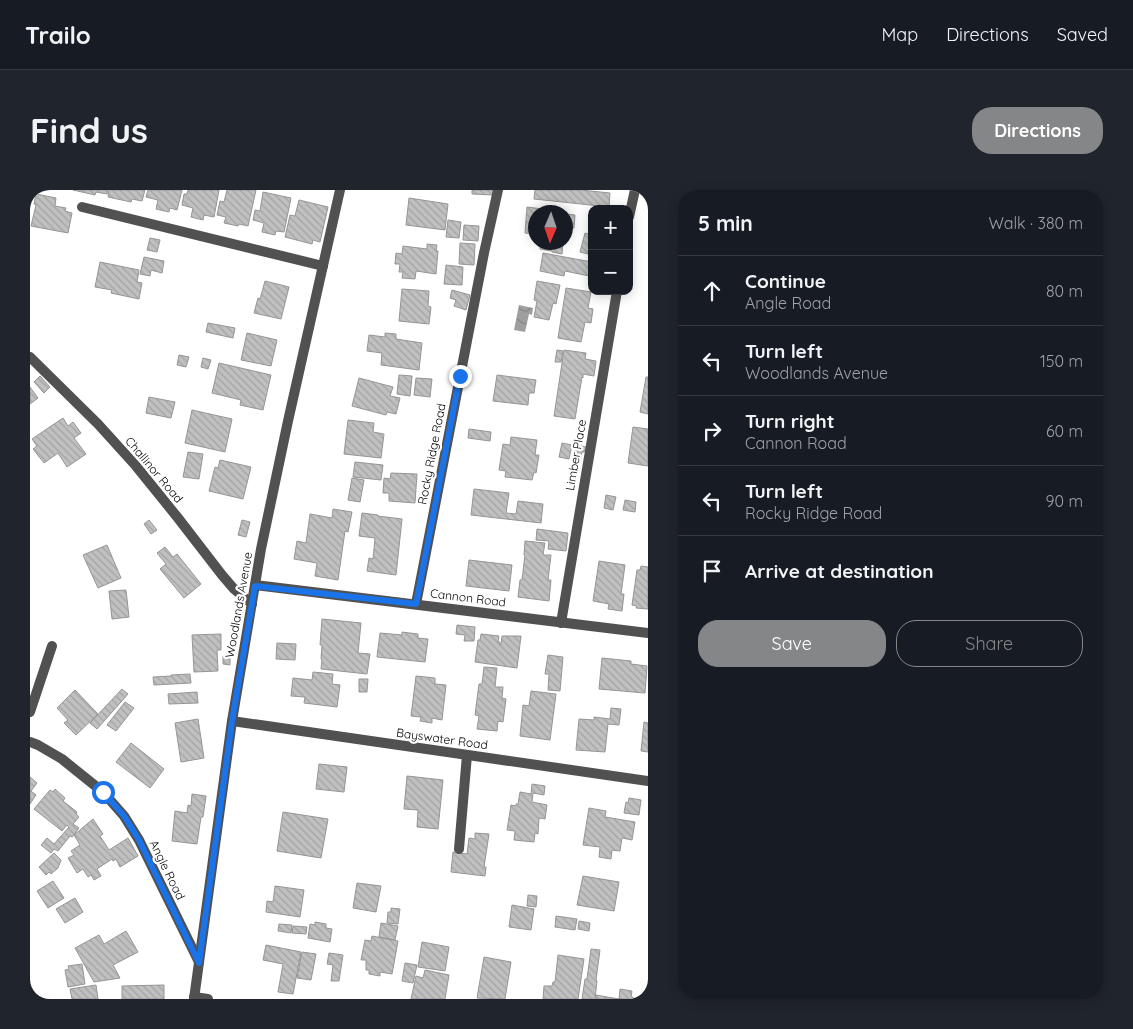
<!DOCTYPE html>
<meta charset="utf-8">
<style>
:root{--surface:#171b24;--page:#20242c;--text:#f1f3f6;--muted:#9ea1a6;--line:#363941;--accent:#858687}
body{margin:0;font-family:Quicksand,sans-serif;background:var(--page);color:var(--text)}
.controls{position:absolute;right:15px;top:15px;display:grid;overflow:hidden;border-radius:10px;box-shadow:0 2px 12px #0003}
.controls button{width:45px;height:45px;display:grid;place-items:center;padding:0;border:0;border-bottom:1px solid var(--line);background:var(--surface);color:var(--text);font:25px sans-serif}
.compass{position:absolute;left:498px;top:15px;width:45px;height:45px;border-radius:50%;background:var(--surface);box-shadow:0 2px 12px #0003;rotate:182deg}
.stop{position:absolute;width:15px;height:15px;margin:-11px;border:4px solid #1a73e8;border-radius:50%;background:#fff}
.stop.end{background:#1a73e8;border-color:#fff;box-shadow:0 1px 5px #0008}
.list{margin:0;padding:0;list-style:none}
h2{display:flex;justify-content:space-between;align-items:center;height:65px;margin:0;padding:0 20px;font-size:21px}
h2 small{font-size:16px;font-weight:400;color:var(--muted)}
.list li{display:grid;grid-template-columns:32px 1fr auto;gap:15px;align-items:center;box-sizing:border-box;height:70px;padding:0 20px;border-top:1px solid var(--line)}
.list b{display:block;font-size:19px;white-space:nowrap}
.list p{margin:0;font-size:16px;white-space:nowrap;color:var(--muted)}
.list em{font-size:16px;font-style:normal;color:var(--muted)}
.actions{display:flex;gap:10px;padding:15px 20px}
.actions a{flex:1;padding:11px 0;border:1px solid var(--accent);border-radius:20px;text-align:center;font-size:18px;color:var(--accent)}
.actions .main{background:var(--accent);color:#fff}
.icon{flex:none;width:28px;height:28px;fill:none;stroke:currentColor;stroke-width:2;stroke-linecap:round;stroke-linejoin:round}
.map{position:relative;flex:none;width:618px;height:809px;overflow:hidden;border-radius:20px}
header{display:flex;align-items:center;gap:30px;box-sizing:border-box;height:70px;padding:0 25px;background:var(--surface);border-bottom:1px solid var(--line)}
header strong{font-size:24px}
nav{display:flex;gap:28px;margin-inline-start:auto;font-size:18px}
.intro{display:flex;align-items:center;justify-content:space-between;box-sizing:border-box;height:120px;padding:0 30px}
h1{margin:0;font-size:35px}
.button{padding:12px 22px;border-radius:20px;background:var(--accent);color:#fff;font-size:18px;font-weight:700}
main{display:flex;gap:30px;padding:0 30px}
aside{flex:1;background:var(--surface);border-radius:20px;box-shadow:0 2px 12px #0003}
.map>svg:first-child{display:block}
.water{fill:url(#water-waves)}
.building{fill:url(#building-back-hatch);stroke:#959595}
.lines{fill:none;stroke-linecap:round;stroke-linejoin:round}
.service{stroke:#515151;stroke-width:10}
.minor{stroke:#515151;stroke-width:10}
.route{stroke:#1a73e8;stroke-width:6}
.labels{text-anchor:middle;stroke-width:4.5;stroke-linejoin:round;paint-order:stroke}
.street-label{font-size:12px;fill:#000;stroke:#fff}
</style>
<header>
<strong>Trailo</strong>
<nav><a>Map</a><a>Directions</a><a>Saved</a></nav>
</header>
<div class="intro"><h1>Find us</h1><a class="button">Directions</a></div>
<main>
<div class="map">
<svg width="618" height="809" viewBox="0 0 618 809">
<defs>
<pattern id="water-waves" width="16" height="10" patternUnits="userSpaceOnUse" patternTransform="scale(1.25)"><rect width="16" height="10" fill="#9f9f9f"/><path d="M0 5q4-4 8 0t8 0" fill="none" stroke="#878787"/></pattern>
<pattern id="building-back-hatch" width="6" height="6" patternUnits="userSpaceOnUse" patternTransform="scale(1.25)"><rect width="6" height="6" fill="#c0c0c0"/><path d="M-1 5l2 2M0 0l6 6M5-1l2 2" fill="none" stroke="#a3a3a3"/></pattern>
</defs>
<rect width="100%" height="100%" fill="#fff"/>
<!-- water -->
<path class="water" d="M489 115 503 118 502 125 499 124 495 142 484 140Z"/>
<!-- building -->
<g class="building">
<path d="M43 0H78L77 4 66 2 65 5Z"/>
<path d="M79 0H115L112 11 102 9 101 12 78 7Z"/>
<path d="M118 0H152L147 20 140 18 139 22 126 19 128 10 116 7Z"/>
<path d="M158 0H189L184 27 174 25 173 30 161 27 163 18 152 15 154 4H157Z"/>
<path d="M197 0H226L218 36 209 34 208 36 194 33 196 27 187 25 190 11 194 12Z"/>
<path d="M442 0H463V5L442 4Z"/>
<path d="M505 0H551L580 3 579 17 504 9Z"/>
<path d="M233 2 261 8 254 42 246 41 245 45 232 42 234 33 223 30 225 20 230 21Z"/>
<path d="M6 4 26 8 25 16 36 18 35 21 42 23 38 43 1 36 6 15 4 14Z"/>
<path d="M379 8 418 14 415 40 376 35Z"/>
<path d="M269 10 298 17 290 52 283 50 282 54 255 47 260 25 265 26Z"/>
<path d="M497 17 537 22V24L545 25 544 38H536V22H506V44L495 43Z"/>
<path d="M418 30 431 32 429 48 416 47Z"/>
<path d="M434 35 449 36 448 51 433 50Z"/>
<path d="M555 43 562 45V65L550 62Z"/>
<path d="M120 48 130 50 127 62 117 60Z"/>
<path d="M510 52H533L532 64 522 62V61L510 59Z"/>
<path d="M430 53 445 54 444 75 429 74Z"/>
<path d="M397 54 407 55 406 61H408L406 84 386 81 385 89 372 88 373 82H369L370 74H365L366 63 372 64 373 56 397 59Z"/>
<path d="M513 63 562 72V90L558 89 559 86 535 81 534 86 510 81Z"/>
<path d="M114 67 134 71 132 83 121 80 120 86 110 84Z"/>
<path d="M70 72 109 80 107 92 112 93 109 109 81 103 82 100 65 97Z"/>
<path d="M416 75 433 77 432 95 414 94Z"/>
<path d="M235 91 259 97 251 129 224 123 228 108 230 109Z"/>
<path d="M507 91 530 95 526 114 523 113 519 130 504 127 507 111 504 110Z"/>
<path d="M536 98 561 102 558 118 563 119 561 133 555 132 551 152 528 148Z"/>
<path d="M372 99 399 101 398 116 401 117 399 134 369 131Z"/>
<path d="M422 100 440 105 436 120 424 116 426 110 420 108Z"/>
<path d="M178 133 205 138 203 148 176 142Z"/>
<path d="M217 143 247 150 241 176 211 170Z"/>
<path d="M355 143 366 144V149L392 153 389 180 351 175 352 163 337 161 339 145 355 147Z"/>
<path d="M527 160 533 161 531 172H525Z"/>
<path d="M534 160 556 163 555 169 566 171 564 186 553 184V188L552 187 545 229 524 226Z"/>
<path d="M149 165 159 167 156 177 147 175Z"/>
<path d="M173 168 181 170 178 179 171 177Z"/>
<path d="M189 173 241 185 233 220 210 215 211 210 182 203Z"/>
<path d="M369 185 382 186 380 206 367 204Z"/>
<path d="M467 185 506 190 504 203H499L498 215 463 211Z"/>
<path d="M10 186 20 197 14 203 4 192Z"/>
<path d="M616 187H618V224L610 222Z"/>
<path d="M329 188 363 197 360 206 370 208 366 224 357 222 356 225 322 216Z"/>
<path d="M386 188 402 189 400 207 384 205Z"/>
<path d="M0 197 8 208 0 214Z"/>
<path d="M119 207 145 212 141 228 116 223Z"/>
<path d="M162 220 202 229 195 262 155 253Z"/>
<path d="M33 228 38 236 43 232 51 243 44 248 56 264 37 277 28 263 14 273 3 259 7 256 2 249Z"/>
<path d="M318 230 344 233 343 242 354 244 351 268 314 264Z"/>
<path d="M603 237 618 239V276L598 273Z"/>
<path d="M439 239 461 242 460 251 438 248Z"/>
<path d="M481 247 507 250 505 265H509L506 283 504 282 502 290 475 287 476 281 469 280 473 254 480 255Z"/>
<path d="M532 253 542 255 539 269 529 267Z"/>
<path d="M546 255 556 257 554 262H552L550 273 542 271Z"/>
<path d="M158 262 173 264 169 289 153 287Z"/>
<path d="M190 270 221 277 213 309 179 301 185 277 188 278Z"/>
<path d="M325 272 353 275 351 290 323 287Z"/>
<path d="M361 283 387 284 385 313 359 311V303H353L354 288 360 289Z"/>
<path d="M322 288 334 290 330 312 318 310Z"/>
<path d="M444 299 479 303 476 323 486 324 488 311 513 314 511 333 441 325Z"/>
<path d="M576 305 586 307 583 320 574 318Z"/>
<path d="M595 310 606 312 605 322 593 320Z"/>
<path d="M303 319 322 322 318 342 315 341 308 390 285 386 287 373 264 369 267 351 276 353 280 324 302 328Z"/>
<path d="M332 323 348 325V326L372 329 366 385 337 381 339 368 343 369 345 348 329 346Z"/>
<path d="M119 330 127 340 121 344 114 334Z"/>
<path d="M212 330 220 332 216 347 208 345Z"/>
<path d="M507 339 538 343 536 361 518 359 519 351 506 350Z"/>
<path d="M495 351 515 353 513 365H521L518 390H521L519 411 488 407 490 390H492L495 365H494Z"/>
<path d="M77 355 91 388 68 398 53 365Z"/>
<path d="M135 357 143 367 147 364 171 394 154 408 130 379 136 374 127 363Z"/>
<path d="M439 370 482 375 479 401 436 396Z"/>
<path d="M569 371 595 375 591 404H594L592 421 578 419 579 414 563 411Z"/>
<path d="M611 376 618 377V419L606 418 607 416 602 415 607 380H610Z"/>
<path d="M96 400 99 427 82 429 79 401Z"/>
<path d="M292 429 331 433 328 463 340 464 337 484 291 479 292 469H291L292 455H290Z"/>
<path d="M427 435 445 437 444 451H434L435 445 426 444Z"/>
<path d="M372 442 388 444V448L398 449 395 472 347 467 350 443 372 445Z"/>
<path d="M191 444V460H187L188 481 164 482 162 445Z"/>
<path d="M451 444 469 446 468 452H470V455H471L472 446H491L487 478 445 472 448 450H450Z"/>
<path d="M247 453 266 454 265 470 246 469Z"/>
<path d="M518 465 533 467 530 501 518 500 519 484H515Z"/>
<path d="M193 466H200V475L193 474Z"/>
<path d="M572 468 601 471V474L617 476 615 503 569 499Z"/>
<path d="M454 477 467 478 465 497H473L472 508 476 509 473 532 468 531 467 541 447 539 449 526 445 525 449 494H452Z"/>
<path d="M283 482 303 484 302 494 310 495 307 517 274 513 275 507 261 506 263 488 282 490Z"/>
<path d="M160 484 161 493 124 495 123 487 141 486V485Z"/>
<path d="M386 486 405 488V494L416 495 412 530 402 528V533L390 531 391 527 381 526Z"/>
<path d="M329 489H338L337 502H329Z"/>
<path d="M92 499 98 504 67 539 60 533Z"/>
<path d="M45 500 68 524 46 545 34 533 38 530 27 518Z"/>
<path d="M501 501 526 504 520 550 490 546 493 515 499 516Z"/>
<path d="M167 502 168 513 139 514 138 504Z"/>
<path d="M95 512 104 518 86 541 77 535Z"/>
<path d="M581 518 591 519 589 535 578 534 575 562 546 560 549 529 564 530V527L580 529Z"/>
<path d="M168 529 174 568 151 572 145 533Z"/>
<path d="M614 532 618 533V562L611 561Z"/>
<path d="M101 553 134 579 120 598 86 572Z"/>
<path d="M289 574 317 577 314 602 286 599Z"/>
<path d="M377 586 413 590 408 639 387 637 388 620 374 619Z"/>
<path d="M0 587 7 593 1 601 6 605 0 614Z"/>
<path d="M502 594 515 596 514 605 503 603 502 612 517 615 515 629 509 628 508 644 505 643 504 652 484 650 485 641 477 640 481 615 486 616V614H488L490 602 501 604Z"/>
<path d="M25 599 35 608 33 611 47 622 46 624 49 627 43 634 49 638 42 647 40 646 28 661 24 659 21 663 11 655 17 648 24 654 39 637 37 635 32 641 4 619 20 600 23 602Z"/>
<path d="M162 604 176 606 173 627H171L167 654 142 651 145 621 157 623 158 615 161 616Z"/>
<path d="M599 608 611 610 609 625 594 623 596 612 598 613Z"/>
<path d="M559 618 576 621 575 627 605 632 602 650 592 648 590 661 582 660 581 669 569 667 570 657 553 655Z"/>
<path d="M253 622 298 629 291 668 247 661Z"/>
<path d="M63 629 73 644 70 646 79 660 98 648 108 666 90 677 86 669 83 671 82 669 67 679 71 686 64 690 61 685 58 687 53 679 47 683 38 668 44 665 41 661 50 655 44 645Z"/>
<path d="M445 643 459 644 454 677H456L455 686 421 682 423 662 437 664 439 648 445 649Z"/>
<path d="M24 663 31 670 28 678 21 684 19 682 16 685 9 677Z"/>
<path d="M553 686 589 692 584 721 547 715Z"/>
<path d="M23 691 34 708 18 718 7 701Z"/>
<path d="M327 693 351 696 346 722 323 718Z"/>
<path d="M245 696 274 700 270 727 236 722 237 711 243 712Z"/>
<path d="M498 705 507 706 506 717 497 716Z"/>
<path d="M45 708 53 722 35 733 26 719Z"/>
<path d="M482 715 504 719 501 740 479 737Z"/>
<path d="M361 718 370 719 368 734 357 733 358 722H361Z"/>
<path d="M526 726 547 729 545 740 525 737Z"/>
<path d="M549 731 560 733 559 741 548 739Z"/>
<path d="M285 732 296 734V738L302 739 300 752 278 748 280 734 285 735Z"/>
<path d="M351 733 368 736 365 750 349 747Z"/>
<path d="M249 734 262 735 261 743 248 741Z"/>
<path d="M263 736 277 737 276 744 262 743Z"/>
<path d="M96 741 108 762 83 775 90 788 64 792 45 758 69 745 74 754Z"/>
<path d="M342 746 368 751 362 784 350 782V786L339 784V780H336V770H331L335 750 341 751Z"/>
<path d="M392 752 419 757 415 781 388 777Z"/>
<path d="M236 755 271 762 263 804 248 802 253 774 233 770Z"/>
<path d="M561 759 570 760 566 790 567 791 565 809H552L555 789H557Z"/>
<path d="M272 762 286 764 281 790 267 788Z"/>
<path d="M299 763 313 765 309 791H301L303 775 297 774Z"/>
<path d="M528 765 554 769 548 809H513L514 796H522L523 792H525Z"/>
<path d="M454 767 481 772 475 809 447 808Z"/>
<path d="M375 773 387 775 383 793 372 791Z"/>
<path d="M52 774 55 794 38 797 35 780 39 779 38 776Z"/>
<path d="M395 780 419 785 415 809H381L386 786 393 788Z"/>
<path d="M66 795 68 809H42L40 799Z"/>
<path d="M134 795V809H92V796Z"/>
<path d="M590 799 602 801 601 807H603V809H566V805L589 809Z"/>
</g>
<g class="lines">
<!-- service -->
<g class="service">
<path d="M0 522 22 456"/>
<path d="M429 659 437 565"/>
</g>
<!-- minor -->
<g class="minor">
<path d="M52 17 293 76"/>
<path d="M599 27 605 0"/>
<path d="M0 167 68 234 106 276 148 328 192 385 204 399 222 414"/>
<path d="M225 395 618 443"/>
<path d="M386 414 454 63 468 0"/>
<path d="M531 433 587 101"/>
<path d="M202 531 618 591"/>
<path d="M0 552 8 555 32 569 73 602 94 626 109 650 169 772"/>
<path d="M164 807 178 809"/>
<path d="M164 809 202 531 231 359 258 231 310 0"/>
</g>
</g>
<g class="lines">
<!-- route -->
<path class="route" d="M73 602 94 626 109 650 169 773 202 531 225 396 386 414 430 186"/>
</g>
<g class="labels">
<!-- street labels -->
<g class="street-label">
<text transform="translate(402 264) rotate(-79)" y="4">Rocky Ridge Road</text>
<text transform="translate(546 265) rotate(-80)" y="4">Limber Place</text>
<text transform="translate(124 280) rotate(50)" y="4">Challinor Road</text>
<text transform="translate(438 408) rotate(7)" y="4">Cannon Road</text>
<text transform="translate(209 415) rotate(-80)" y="4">Woodlands Avenue</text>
<text transform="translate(412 549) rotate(8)" y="4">Bayswater Road</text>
<text transform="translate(137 680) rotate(64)" y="4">Angle Road</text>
</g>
</g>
</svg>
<div class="controls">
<button>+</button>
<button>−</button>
</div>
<svg class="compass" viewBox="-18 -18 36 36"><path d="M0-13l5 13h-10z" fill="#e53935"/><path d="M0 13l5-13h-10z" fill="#9ea1a6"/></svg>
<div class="stop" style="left:73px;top:602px"></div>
<div class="stop end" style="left:430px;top:186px"></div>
</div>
<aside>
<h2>5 min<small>Walk · 380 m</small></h2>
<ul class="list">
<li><svg class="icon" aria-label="ahead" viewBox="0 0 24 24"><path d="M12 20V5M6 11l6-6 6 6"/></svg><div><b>Continue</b><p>Angle Road</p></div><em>80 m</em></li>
<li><svg class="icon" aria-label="left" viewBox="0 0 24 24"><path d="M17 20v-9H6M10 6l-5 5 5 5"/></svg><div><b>Turn left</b><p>Woodlands Avenue</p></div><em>150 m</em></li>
<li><svg class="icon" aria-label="right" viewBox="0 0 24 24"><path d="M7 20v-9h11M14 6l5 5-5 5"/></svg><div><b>Turn right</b><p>Cannon Road</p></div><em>60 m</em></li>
<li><svg class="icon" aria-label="left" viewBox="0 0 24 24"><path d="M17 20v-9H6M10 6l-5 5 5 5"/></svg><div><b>Turn left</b><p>Rocky Ridge Road</p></div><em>90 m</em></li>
<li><svg class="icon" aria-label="arrive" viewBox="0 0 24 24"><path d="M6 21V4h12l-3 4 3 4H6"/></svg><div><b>Arrive at destination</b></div></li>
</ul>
<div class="actions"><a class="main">Save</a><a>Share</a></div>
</aside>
</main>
